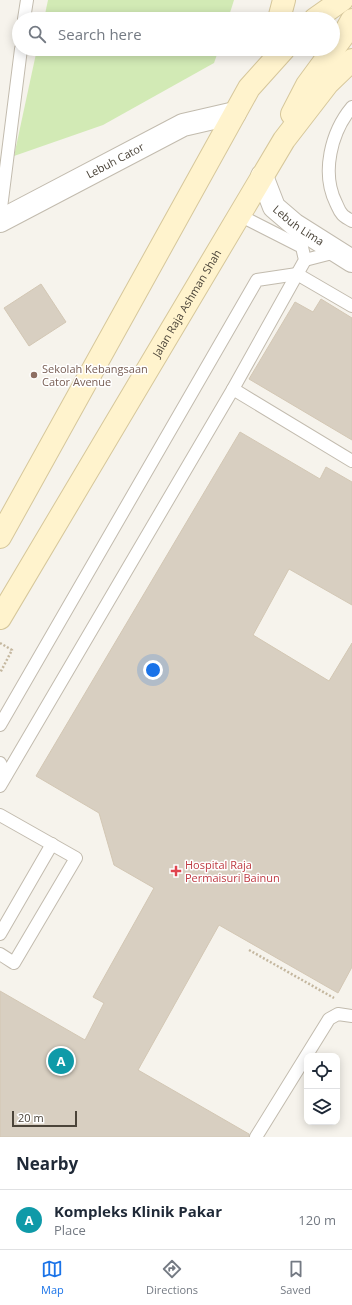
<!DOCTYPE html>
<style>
:root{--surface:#fff;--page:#f2f2f3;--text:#1f2937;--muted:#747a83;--line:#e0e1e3;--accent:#1a73e8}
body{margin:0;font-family:"Open Sans",sans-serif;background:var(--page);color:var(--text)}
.controls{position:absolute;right:12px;bottom:12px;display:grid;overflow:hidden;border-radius:8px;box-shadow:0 2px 10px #0003}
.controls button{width:36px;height:36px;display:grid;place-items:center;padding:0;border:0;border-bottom:1px solid var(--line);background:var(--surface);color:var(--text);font:20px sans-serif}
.scale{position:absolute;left:12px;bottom:10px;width:65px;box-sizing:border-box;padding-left:4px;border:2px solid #4b4439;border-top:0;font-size:11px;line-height:14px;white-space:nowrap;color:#4b4439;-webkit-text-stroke:3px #fff;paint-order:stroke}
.you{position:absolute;left:153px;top:670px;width:14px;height:14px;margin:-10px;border:3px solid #fff;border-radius:50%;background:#1a73e8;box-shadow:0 0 0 6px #1a73e833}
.badge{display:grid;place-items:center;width:26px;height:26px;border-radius:50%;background:var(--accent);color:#fff;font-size:13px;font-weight:700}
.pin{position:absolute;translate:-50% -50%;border:2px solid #fff;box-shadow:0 1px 4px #0006}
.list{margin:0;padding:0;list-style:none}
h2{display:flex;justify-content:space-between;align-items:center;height:52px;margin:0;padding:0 16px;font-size:17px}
h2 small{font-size:13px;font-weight:400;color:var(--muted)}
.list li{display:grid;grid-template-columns:26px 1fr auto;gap:12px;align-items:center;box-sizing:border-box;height:60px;padding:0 16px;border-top:1px solid var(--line)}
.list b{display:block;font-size:15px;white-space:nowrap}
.list p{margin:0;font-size:13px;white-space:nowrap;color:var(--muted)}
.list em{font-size:13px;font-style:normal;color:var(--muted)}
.icon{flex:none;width:22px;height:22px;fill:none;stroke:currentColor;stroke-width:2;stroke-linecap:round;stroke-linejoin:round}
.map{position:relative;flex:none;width:352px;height:1137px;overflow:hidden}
.search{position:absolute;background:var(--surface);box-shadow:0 2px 10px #0003;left:12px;right:12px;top:12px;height:44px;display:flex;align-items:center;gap:10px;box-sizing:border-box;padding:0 14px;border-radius:22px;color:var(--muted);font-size:15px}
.sheet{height:112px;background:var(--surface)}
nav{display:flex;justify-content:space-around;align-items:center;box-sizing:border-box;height:56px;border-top:1px solid var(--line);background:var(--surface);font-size:11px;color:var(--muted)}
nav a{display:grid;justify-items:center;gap:2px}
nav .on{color:var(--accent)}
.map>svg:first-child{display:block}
.green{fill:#d2eab5}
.building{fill:#d8cfc1;stroke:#d3c7b4}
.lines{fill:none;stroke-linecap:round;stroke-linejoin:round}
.lane-casing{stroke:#c2bbae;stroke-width:14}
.street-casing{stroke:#c2bbae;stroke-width:24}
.secondary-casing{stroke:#d6c79b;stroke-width:24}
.path{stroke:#c4b79f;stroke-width:2.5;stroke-dasharray:2 2;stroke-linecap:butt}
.lane{stroke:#fff;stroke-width:12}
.street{stroke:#fff;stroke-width:22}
.secondary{stroke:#fff3cd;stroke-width:22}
.education-dot{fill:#8d6e63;stroke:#fff;stroke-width:1.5}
.health-dot{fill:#e0444e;stroke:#fff;stroke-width:1.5}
.labels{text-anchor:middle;stroke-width:3;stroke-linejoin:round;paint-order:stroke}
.street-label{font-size:11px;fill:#4b4439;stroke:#fff}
.education-label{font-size:11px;fill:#785e54;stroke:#fff;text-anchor:start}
.health-label{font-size:11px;fill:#be3a42;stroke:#fff;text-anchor:start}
</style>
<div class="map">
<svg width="352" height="1137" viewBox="0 0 352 1137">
<rect width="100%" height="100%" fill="#f6f3ec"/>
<!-- green -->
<g class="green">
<path d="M48 0H234L228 19H44Z"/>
<path d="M37 49H219L214 63 103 125 14 156Z"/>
</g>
<!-- building -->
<g class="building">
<path d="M41 284 66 322 29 346 4 308Z"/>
<path d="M321 299 352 318V440L249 379 295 302 313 312Z"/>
<path d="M240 432 320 479 326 467 352 482V605L289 569 253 635 329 681 352 643V967L338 993 219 925 138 1070 249 1134V1137H0V991L85 1040 104 1003 93 997 154 888 114 865 99 813 36 776Z"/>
</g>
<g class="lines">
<defs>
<g id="lane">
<path d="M24 19 27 0"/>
<path d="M352 107C331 132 321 173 336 203 338 207 339 211 342 214 344 217 349 219 352 221"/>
<path d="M0 216 21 49"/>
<path d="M305 260 336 252"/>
<path d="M233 389 352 461"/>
<path d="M0 725 257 280 297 274 352 306"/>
<path d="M0 763 6 775"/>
<path d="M0 786 233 389 305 260 302 247 239 215"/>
<path d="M0 815 76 858 14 963 0 954"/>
<path d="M0 934 52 844"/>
<path d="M256 1137 329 1019 338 1014 352 1016"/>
</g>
<g id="street">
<path id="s1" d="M262 176 274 207 295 225 352 261"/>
<path id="s2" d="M0 221 183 125 235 113"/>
</g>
<g id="secondary">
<path d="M279 19 284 0"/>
<path d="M315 19 342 0"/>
<path d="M292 114 307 85 343 36 352 20"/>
<path d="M0 537 249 88 284 49"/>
<path id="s3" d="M0 618 284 140 328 83 352 60"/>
</g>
</defs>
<!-- lane casing -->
<use href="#lane" class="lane-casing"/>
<!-- street casing -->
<use href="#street" class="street-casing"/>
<!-- secondary casing -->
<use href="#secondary" class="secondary-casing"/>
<!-- path -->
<g class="path">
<path d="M0 643 12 650 0 673"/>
<path d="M249 950 334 998"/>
</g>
<!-- lane -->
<use href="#lane" class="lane"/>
<!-- street -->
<use href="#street" class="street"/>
<!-- secondary -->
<use href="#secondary" class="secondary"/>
</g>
<!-- markers -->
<circle class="education-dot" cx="34" cy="375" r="4"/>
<path class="health-dot" d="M174 865h4v4h4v4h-4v4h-4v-4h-4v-4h4z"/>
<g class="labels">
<!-- street labels -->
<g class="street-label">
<text dy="4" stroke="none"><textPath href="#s2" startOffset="130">Lebuh Cator</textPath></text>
<text dy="4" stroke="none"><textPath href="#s1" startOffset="64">Lebuh Lima</textPath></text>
<text dy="4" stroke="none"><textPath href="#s3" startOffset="366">Jalan Raja Ashman Shah</textPath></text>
</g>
<!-- education labels -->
<g class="education-label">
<text x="42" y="373">Sekolah Kebangsaan<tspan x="42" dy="13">Cator Avenue</tspan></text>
</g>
<!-- health labels -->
<g class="health-label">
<text x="185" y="869">Hospital Raja<tspan x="185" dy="13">Permaisuri Bainun</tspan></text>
</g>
</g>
</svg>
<div class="controls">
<button><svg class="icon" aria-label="locate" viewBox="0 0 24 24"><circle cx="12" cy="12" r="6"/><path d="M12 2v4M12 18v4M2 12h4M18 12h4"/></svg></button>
<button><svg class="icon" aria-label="layers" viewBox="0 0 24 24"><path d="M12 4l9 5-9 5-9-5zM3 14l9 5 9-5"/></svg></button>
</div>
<div class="scale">20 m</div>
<div class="you"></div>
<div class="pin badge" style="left:61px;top:1061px;background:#0f9aa8">A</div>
<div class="search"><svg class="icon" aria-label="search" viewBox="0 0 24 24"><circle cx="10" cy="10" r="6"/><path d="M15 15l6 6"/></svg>Search here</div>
</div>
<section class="sheet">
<h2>Nearby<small></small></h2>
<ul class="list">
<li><span class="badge" style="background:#0f9aa8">A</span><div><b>Kompleks Klinik Pakar</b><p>Place</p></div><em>120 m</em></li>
</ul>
</section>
<nav>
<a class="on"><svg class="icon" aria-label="map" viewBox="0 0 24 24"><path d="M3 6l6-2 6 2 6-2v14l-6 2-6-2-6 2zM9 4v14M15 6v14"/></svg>Map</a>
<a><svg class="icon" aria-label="directions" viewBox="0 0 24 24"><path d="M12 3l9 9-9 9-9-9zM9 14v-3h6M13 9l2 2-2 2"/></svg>Directions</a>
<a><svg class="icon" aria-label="saved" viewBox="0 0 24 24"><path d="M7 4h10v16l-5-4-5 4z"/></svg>Saved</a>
</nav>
